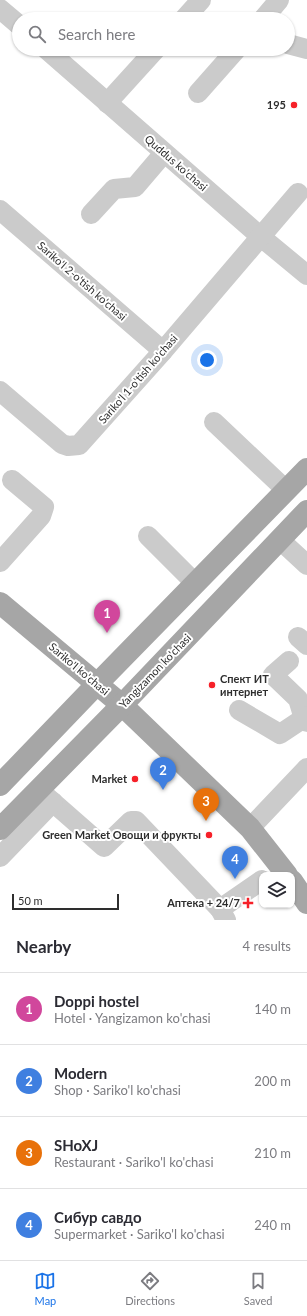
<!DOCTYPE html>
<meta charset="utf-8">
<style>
:root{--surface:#fff;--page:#f7f7f7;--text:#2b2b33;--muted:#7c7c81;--line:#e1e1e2;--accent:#1a73e8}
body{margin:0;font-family:Lato,sans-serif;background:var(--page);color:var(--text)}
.controls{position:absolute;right:12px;bottom:12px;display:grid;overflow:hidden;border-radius:8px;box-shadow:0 1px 3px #0004}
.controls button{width:36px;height:36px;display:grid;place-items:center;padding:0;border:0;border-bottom:1px solid var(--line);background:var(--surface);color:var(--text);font:20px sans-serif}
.scale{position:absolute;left:12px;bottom:10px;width:107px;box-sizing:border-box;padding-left:4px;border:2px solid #2e2e2e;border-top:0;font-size:11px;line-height:14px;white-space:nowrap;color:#2e2e2e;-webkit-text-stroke:3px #fff;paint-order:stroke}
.you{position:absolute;left:207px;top:360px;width:14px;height:14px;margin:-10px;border:3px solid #fff;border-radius:50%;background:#1a73e8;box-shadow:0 0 0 6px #1a73e833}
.badge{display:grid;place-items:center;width:26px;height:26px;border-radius:50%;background:var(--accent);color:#fff;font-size:13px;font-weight:700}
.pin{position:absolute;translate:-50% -33px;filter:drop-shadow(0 1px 2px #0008)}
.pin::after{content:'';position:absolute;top:21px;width:14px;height:12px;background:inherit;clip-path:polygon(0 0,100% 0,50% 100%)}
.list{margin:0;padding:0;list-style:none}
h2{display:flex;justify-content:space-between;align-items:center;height:52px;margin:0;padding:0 16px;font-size:17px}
h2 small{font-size:13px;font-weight:400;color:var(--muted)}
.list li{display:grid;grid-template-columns:26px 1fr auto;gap:12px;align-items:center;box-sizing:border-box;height:72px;padding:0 16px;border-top:1px solid var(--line)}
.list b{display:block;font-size:15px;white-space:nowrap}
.list p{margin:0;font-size:13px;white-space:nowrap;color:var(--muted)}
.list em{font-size:13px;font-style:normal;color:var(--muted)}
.icon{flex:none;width:22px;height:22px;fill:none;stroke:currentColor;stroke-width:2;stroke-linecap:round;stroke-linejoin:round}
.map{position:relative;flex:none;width:307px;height:920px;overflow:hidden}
.search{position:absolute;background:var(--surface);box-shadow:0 1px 3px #0004;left:12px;right:12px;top:12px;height:44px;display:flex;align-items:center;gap:10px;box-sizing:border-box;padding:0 14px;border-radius:22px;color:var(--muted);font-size:15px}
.sheet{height:340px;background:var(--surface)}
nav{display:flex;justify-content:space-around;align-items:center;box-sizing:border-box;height:56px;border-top:1px solid var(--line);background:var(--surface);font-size:11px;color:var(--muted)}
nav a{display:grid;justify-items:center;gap:2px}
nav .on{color:var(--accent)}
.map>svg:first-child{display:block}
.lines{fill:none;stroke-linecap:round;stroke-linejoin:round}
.minor{stroke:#cbcbcb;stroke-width:20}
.major{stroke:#a6a6a6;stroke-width:22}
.poi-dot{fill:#f62028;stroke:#fff;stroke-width:1.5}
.labels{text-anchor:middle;stroke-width:4;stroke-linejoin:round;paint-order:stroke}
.poi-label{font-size:11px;font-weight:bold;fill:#2e2e2e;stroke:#fff;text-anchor:end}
.street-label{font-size:11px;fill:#2e2e2e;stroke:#fff}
</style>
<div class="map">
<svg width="307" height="920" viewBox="0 0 307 920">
<rect width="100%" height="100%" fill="#fff"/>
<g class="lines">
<!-- minor -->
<g class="minor">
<path d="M0 9 19 25"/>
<path d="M184 19 201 0"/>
<path d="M263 19 279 0"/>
<path d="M288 44 307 49"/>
<path d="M46 49 261 237 307 275"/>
<path d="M198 93 236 50 235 49"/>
<path d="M107 103 156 49"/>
<path d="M0 210 163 351"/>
<path d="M91 214 114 189 135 187 164 153"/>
<path d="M0 391 62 444 68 446 79 445 163 351 298 193"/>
<path d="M214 422 286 490"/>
<path d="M148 536 195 583"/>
<path d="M280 540 307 565"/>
<path d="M0 562 41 516 44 507 12 480"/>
<path d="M298 637 307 645"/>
<path d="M289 661 273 675 298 699 304 719 307 722"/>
<path d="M239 710 280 734 307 716"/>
<path d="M39 790 104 847 131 821H136L220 909"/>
<path d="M250 828 307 768"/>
<path d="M0 857 53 802"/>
<path d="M226 920 220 909 262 880"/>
</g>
<!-- major -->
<g class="major">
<path d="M0 603 122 705 250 828 287 875"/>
<path d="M0 785 97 684 307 469"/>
<path d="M0 829 122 705 307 511"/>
<path d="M292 881 307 903"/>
</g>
</g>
<!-- markers -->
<g class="poi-dot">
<circle cx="294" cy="105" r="4"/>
<circle cx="212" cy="685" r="4"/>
<circle cx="135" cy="779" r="4"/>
<circle cx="209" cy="835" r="4"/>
<path d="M246 897h4v4h4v4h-4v4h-4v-4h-4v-4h4z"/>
</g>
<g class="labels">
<!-- poi labels -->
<g class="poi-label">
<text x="286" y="109">195</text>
<text x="220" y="683" text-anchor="start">Спект ИТ<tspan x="220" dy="13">интернет</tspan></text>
<text x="127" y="783">Market</text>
<text x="201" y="839">Green Market Овощи и фрукты</text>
<text x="240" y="907">Аптека + 24/7</text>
</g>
<!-- street labels -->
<g class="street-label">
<text transform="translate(176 163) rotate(41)" y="4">Quddus ko'chasi</text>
<text transform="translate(82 281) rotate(41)" y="4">Sariko'l 2-o'tish ko'chasi</text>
<text transform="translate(138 379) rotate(-49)" y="4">Sariko'l 1-o'tish ko'chasi</text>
<text transform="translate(79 669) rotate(40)" y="4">Sariko'l ko'chasi</text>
<text transform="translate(155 671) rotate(-46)" y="4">Yangizamon ko'chasi</text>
</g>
</g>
</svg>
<div class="controls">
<button><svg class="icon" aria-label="layers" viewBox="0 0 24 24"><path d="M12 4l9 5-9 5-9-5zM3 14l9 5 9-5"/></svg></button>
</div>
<div class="scale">50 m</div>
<div class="you"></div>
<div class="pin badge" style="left:107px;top:633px;background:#d1479c">1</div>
<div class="pin badge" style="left:163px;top:790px;background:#3f7fe0">2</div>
<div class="pin badge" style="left:206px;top:821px;background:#e8710a">3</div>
<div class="pin badge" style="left:235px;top:879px;background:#3f7fe0">4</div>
<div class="search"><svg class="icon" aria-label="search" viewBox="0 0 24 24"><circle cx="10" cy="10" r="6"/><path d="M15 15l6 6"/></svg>Search here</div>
</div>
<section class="sheet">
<h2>Nearby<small>4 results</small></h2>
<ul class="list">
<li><span class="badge" style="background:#d1479c">1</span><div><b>Doppi hostel</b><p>Hotel · Yangizamon ko'chasi</p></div><em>140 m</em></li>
<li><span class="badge" style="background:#3f7fe0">2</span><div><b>Modern</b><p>Shop · Sariko'l ko'chasi</p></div><em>200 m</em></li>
<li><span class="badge" style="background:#e8710a">3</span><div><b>SHoXJ</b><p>Restaurant · Sariko'l ko'chasi</p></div><em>210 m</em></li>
<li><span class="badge" style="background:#3f7fe0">4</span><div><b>Сибур савдо</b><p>Supermarket · Sariko'l ko'chasi</p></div><em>240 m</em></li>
</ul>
</section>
<nav>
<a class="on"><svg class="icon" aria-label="map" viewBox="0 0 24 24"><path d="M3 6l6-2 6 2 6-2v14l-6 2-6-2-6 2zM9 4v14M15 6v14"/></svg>Map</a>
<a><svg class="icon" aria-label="directions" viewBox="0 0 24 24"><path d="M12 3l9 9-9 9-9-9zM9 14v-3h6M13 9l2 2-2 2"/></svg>Directions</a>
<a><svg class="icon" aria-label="saved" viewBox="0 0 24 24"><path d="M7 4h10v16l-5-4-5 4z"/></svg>Saved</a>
</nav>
